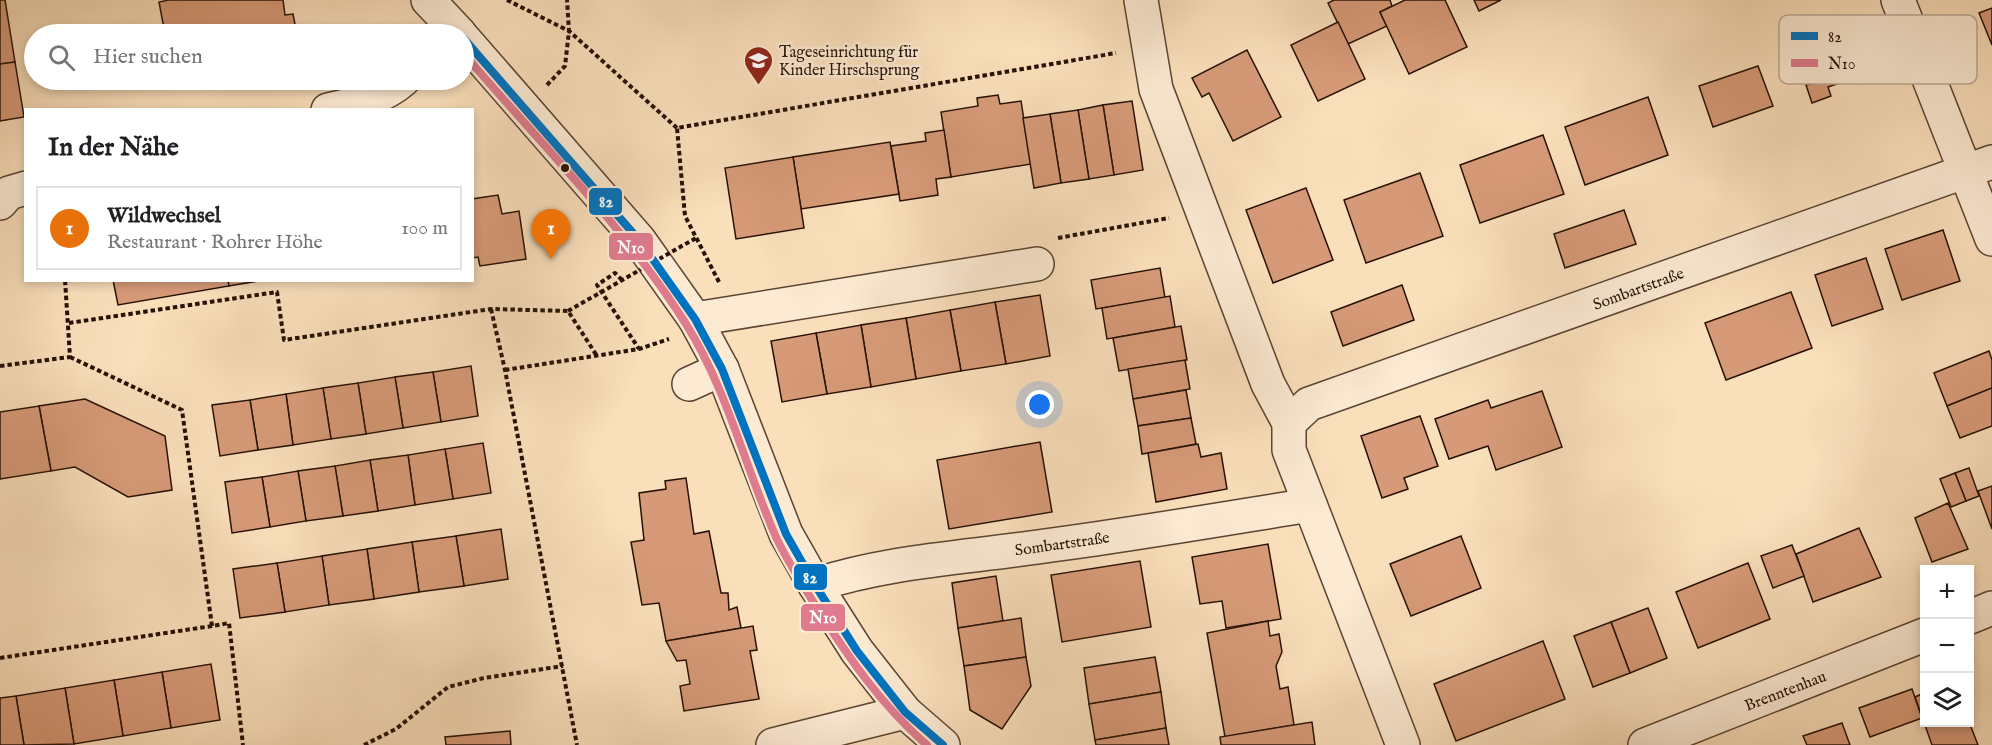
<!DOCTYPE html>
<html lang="de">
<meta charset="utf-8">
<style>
:root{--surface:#fff;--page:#f6f6f6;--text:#202124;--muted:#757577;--line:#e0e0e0;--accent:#8f2418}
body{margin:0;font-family:"IM FELL English",serif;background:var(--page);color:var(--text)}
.controls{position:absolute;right:18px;bottom:18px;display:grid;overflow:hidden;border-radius:0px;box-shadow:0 3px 9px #0003}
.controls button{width:54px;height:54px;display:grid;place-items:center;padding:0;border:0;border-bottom:2px solid var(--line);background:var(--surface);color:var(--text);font:30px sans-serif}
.you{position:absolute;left:1040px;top:405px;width:21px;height:21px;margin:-15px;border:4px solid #fff;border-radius:50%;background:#1a73e8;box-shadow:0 0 0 9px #1a73e833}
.badge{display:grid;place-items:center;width:39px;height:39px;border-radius:50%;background:var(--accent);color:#fff;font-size:20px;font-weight:700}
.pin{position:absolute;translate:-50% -50px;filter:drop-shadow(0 2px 3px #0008)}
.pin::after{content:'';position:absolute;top:32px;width:21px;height:18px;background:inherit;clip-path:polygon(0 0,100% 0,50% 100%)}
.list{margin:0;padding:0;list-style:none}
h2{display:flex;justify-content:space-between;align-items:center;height:78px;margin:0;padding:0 24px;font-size:26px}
h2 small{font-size:20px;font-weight:400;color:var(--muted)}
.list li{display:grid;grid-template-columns:39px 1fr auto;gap:18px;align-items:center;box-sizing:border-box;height:84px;margin:0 12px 12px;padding:0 12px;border:2px solid var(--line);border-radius:0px}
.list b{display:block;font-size:22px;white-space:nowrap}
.list p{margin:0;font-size:20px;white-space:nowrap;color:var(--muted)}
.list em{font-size:20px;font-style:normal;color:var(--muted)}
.icon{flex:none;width:33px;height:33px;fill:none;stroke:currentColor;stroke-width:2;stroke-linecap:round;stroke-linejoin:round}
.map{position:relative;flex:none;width:1992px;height:745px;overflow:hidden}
.search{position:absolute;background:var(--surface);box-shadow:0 3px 9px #0003;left:24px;top:24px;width:450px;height:66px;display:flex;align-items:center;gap:15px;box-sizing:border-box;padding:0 21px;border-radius:33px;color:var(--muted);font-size:22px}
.panel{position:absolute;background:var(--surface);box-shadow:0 3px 9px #0003;left:24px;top:108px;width:450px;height:174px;border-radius:0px}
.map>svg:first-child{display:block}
.building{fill:#d79a78;stroke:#261106;stroke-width:1.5}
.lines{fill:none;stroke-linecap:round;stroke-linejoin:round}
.minor-casing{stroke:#5b4433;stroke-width:36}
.path{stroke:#261106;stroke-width:4;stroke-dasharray:4.5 3;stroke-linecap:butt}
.minor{stroke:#fcead3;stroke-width:33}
.path-bridge{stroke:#261106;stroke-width:4;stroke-dasharray:4.5 3;stroke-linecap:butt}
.bus-1-casing{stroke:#fcead3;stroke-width:12}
.bus-2-casing{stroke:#fcead3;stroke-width:12}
.bus-1{stroke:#0073c0;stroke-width:8}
.bus-2{stroke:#de7b8d;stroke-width:8}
.bus-dot{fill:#261106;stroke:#fcead3;stroke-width:2}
.labels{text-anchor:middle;stroke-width:5;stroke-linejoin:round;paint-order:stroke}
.poi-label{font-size:16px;fill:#261106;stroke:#fcead3;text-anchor:start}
.street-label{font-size:16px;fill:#261106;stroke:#fcead3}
.key{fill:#fcead3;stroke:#bca996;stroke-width:1.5}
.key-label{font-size:16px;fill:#261106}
.line-badge{stroke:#fcead3;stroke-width:2}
.badge-label{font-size:16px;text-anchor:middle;font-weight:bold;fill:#fff}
</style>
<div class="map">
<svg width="1992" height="745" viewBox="0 0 1992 745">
<rect width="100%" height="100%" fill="#fadfbb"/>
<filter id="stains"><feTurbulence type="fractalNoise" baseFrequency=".00333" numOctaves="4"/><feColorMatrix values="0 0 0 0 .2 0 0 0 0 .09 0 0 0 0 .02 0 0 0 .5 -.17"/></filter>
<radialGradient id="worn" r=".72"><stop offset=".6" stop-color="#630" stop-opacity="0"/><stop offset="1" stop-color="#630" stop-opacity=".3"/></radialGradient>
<!-- building -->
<g class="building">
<path d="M0 0H5L15 62 0 64Z"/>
<path d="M169 0H283L285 15 293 14 297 34H165L159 2Z"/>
<path d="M1334 0H1390L1392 6 1380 12 1387 26 1348 44 1328 3Z"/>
<path d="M1405 0H1445L1467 47 1409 74 1380 12Z"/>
<path d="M1474 0H1501L1479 11Z"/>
<path d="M1992 8V45L1979 13Z"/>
<path d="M1856 18 1874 71 1828 87 1831 96 1812 103 1806 85 1817 82 1801 37Z"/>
<path d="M1338 22 1365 79 1318 101 1291 45Z"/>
<path d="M1247 50 1281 117 1233 141 1209 93 1202 97 1192 78Z"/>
<path d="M15 62 24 117 0 121V64Z"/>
<path d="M1758 66 1773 106 1713 127 1699 86Z"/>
<path d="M998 95 1000 104 1021 101 1031 164 951 177 941 112 978 106 977 98Z"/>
<path d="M1648 97 1668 155 1585 185 1565 127Z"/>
<path d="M1132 101 1143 170 1114 175 1103 105Z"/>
<path d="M1103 105 1114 175 1089 179 1078 110Z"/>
<path d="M1078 110 1089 179 1061 183 1050 114Z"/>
<path d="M1050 114 1061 183 1034 188 1023 118Z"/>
<path d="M944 130 951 177 936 179 938 195 900 201 891 146 926 141 925 133Z"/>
<path d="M1543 135 1564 194 1480 223 1460 165Z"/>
<path d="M890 142 899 194 801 209 793 157Z"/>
<path d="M793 157 804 228 736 239 725 168Z"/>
<path d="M1420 173 1443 236 1366 263 1344 200Z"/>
<path d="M1306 188 1333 260 1273 283 1246 210Z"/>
<path d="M498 195 502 214 519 211 526 259 480 266 478 257 472 258V199Z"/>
<path d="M1624 210 1636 244 1565 268 1554 234Z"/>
<path d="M1943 230 1960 281 1902 300 1885 249Z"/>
<path d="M1866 258 1883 309 1832 326 1815 275Z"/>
<path d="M1160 268 1165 298 1096 309 1091 280Z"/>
<path d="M113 280H228L229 286 118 305Z"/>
<path d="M228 280H264L229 286Z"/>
<path d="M1402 285 1414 320 1343 346 1331 312Z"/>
<path d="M1791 292 1812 348 1726 380 1705 323Z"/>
<path d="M1040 295 1050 356 1006 364 995 302Z"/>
<path d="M1170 296 1175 327 1107 339 1102 308Z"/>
<path d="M995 302 1006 364 961 371 950 310Z"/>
<path d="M950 310 961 371 916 379 906 318Z"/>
<path d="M906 318 916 379 871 387 861 325Z"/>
<path d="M861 325 871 387 827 394 816 333Z"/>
<path d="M1181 326 1187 360 1119 371 1113 338Z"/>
<path d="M816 333 827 394 782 402 771 341Z"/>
<path d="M1989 351 1992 360V388L1947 406 1934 373Z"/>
<path d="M1185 360 1190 389 1133 399 1128 369Z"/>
<path d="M471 366 478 416 441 422 433 372Z"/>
<path d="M433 372 441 422 403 428 395 377Z"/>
<path d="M395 377 403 428 366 434 358 383Z"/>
<path d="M358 383 366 434 331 439 323 388Z"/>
<path d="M323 388 331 439 293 445 286 394Z"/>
<path d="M1992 388V426L1960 438 1947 406Z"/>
<path d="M1186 390 1191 418 1138 426 1133 399Z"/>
<path d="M1542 391 1562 447 1496 470 1488 446 1449 459 1435 419 1488 400 1491 408Z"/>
<path d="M286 394 293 445 258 450 250 400Z"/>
<path d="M85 399 165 436 172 490 128 497 75 467 51 471 39 406Z"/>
<path d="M250 400 258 450 220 456 212 405Z"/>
<path d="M39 406 51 471 0 479V412Z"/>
<path d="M1420 416 1438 466 1404 478 1408 489 1382 498 1361 436Z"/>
<path d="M1191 418 1196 444 1142 454 1138 426Z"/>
<path d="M1040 442 1052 512 949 529 937 460Z"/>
<path d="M483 443 491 493 453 499 445 449Z"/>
<path d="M1198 444 1201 457 1221 453 1227 489 1156 502 1148 453Z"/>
<path d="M445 449 453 499 415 505 408 455Z"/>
<path d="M408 455 415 505 378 511 370 460Z"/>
<path d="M370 460 378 511 343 516 335 466Z"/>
<path d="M335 466 343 516 306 521 298 471Z"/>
<path d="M1969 468 1979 496 1966 501 1955 473Z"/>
<path d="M298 471 306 521 270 527 262 477Z"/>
<path d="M1955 473 1966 501 1951 507 1940 479Z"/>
<path d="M262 477 270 527 232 533 225 482Z"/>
<path d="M686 478 694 534 709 531 721 593H728L729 610 737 607 741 628 666 641 659 603 642 605 631 542 644 540 639 493 666 489 665 481Z"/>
<path d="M1992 486V529L1978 491Z"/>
<path d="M1948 503 1968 549 1932 562 1915 518Z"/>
<path d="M1859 528 1881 577 1813 602 1796 554Z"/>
<path d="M501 529 508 579 464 586 456 536Z"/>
<path d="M456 536 464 586 419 592 412 542Z"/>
<path d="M1461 536 1481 588 1411 616 1390 564Z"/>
<path d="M412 542 419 592 374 599 367 549Z"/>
<path d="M1268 544 1281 619 1226 628 1222 601 1200 604 1192 557Z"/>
<path d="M1792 545 1804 576 1773 588 1761 556Z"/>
<path d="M367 549 374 599 329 605 322 556Z"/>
<path d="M322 556 329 605 285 612 277 563Z"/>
<path d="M1140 561 1151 627 1062 642 1051 575Z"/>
<path d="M277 563 285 612 240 618 233 569Z"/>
<path d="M1748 563 1770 619 1698 648 1676 592Z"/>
<path d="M996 576 1003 621 958 628 952 583Z"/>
<path d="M1648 608 1667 658 1630 673 1611 622Z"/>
<path d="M1021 618 1026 657 964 666 958 628Z"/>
<path d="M1268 621 1270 636 1279 634 1282 652 1276 666 1280 689 1288 687 1294 725 1225 737 1207 633Z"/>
<path d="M1611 622 1630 673 1593 687 1574 636Z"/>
<path d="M753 626 757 650 750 651 759 699 684 711 680 686 690 684 686 660 677 661 666 641Z"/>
<path d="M1543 641 1565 699 1456 741 1434 684Z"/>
<path d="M1026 657 1031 686 1002 729 970 710 964 666Z"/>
<path d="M1155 657 1161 692 1089 704 1084 668Z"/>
<path d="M211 664 220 720 171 728 162 672Z"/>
<path d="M162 672 171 728 123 736 114 680Z"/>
<path d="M114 680 123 736 74 744 65 688Z"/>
<path d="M65 688 74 744 24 745 16 696Z"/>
<path d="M1912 689 1922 718 1870 737 1859 708Z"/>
<path d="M1161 692 1166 728 1095 740 1089 704Z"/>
<path d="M1924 693V722H1969L1978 745H1932L1915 697Z"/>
<path d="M16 696 24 745H0V698Z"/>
<path d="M1312 722 1315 745H1221L1220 737Z"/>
<path d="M1842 723 1850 745H1807L1803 736Z"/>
<path d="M1166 728 1169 745H1096L1095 740Z"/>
<path d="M510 731 511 745H446L445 737Z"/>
</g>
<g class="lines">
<defs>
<g id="minor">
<path d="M428 0 460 34"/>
<path d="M1141 0 1156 89 1268 384 1289 423"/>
<path d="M1898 0 1992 239"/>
<path d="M464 39 639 240 695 319 722 369 786 534 815 585 857 651 905 712 943 745"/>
<path d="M328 110C355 104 381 99 403 80"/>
<path d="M0 203 9 193 26 188"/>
<path d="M695 319 1037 264"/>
<path d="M689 384 722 369"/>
<path d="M815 585C885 562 958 558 1030 548 1124 536 1217 520 1310 505"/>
<path d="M1970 617 1992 608"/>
<path d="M773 745 905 712"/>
<path d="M1403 745 1289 450V423L1309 404 1992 162"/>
<path d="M1645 745 1924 635"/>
</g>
</defs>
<!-- minor casing -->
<use href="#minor" class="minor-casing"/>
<!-- path -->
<g class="path">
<path d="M507 0 569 31 677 128"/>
<path d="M547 85 565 66 569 31 567 0"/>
<path d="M1058 238 1169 218"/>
<path d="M622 280 615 273 597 285 639 349"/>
<path d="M719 282 685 216 677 128 1116 53"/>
<path d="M491 309 505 370 577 745"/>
<path d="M69 323 277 292 284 340 491 309 568 311 597 356"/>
<path d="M70 357 182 410 212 626 229 623 243 745"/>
<path d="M0 366 70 357 65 280"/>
<path d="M505 370 639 349 669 339"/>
<path d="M0 658 212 626"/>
<path d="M364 745 396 729 448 687 484 678 563 666"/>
</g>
<!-- minor -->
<use href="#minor" class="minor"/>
<!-- path-bridge -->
<path class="path-bridge" d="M568 311 696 238"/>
<defs>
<path id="bus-1" d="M464 39 639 240 695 319 722 369 786 534 815 585 857 651 905 712 943 745"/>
<path id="bus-2" d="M464 54C539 142 624 226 686 324 727 389 745 467 776 537 787 561 803 585 817 608 849 658 882 706 927 745"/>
</defs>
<!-- bus-1 casing -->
<use href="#bus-1" class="bus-1-casing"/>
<!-- bus-2 casing -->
<use href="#bus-2" class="bus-2-casing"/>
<!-- bus-1 -->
<use href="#bus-1" class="bus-1"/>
<!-- bus-2 -->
<use href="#bus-2" class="bus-2"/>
</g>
<!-- icons -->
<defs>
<symbol id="school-pin" viewBox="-11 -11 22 30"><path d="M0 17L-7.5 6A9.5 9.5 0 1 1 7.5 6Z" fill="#8f2418" stroke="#fcead3"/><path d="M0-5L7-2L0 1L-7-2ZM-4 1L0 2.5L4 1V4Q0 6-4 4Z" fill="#fff"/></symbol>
</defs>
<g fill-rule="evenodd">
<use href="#school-pin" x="742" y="44" width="33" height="45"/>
</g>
<!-- markers -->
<circle class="bus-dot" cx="565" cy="168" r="5"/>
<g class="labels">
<!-- poi labels -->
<g class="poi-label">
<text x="779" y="57">Tageseinrichtung für<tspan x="779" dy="18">Kinder Hirschsprung</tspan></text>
</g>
<!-- street labels -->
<g class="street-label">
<text transform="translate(1638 288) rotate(-20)" y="6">Sombartstraße</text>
<text transform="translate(1062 543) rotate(-8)" y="6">Sombartstraße</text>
<text transform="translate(1785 690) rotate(-21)" y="6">Brenntenhau</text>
</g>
</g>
<!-- legend -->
<rect x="1779" y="15" width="198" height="69" rx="9" class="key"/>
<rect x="1791" y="32" width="27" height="8" fill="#0073c0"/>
<rect x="1791" y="59" width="27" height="8" fill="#de7b8d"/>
<g class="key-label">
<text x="1828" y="42">82</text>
<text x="1828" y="69">N10</text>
</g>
<g class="line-badge">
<rect x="588" y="187" width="35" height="29" rx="6" fill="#0073c0"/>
<rect x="608" y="232" width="46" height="29" rx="6" fill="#de7b8d"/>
<rect x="793" y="563" width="35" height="28" rx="6" fill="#0073c0"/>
<rect x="800" y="603" width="46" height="29" rx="6" fill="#de7b8d"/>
</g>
<g class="badge-label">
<text x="606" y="207">82</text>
<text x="631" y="253">N10</text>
<text x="810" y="583">82</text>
<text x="823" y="623">N10</text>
</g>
<rect width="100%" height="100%" filter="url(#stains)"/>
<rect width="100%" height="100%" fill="url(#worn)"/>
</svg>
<div class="controls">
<button>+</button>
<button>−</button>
<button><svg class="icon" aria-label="layers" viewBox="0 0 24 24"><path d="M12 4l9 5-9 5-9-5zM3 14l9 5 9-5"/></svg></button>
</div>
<div class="you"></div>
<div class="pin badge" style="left:551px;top:259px;background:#e8710a">1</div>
<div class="search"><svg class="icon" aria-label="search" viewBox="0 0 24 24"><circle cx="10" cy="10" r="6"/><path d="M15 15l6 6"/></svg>Hier suchen</div>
<section class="panel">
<h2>In der Nähe<small></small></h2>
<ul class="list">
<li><span class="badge" style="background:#e8710a">1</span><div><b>Wildwechsel</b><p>Restaurant · Rohrer Höhe</p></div><em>100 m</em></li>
</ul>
</section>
</div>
